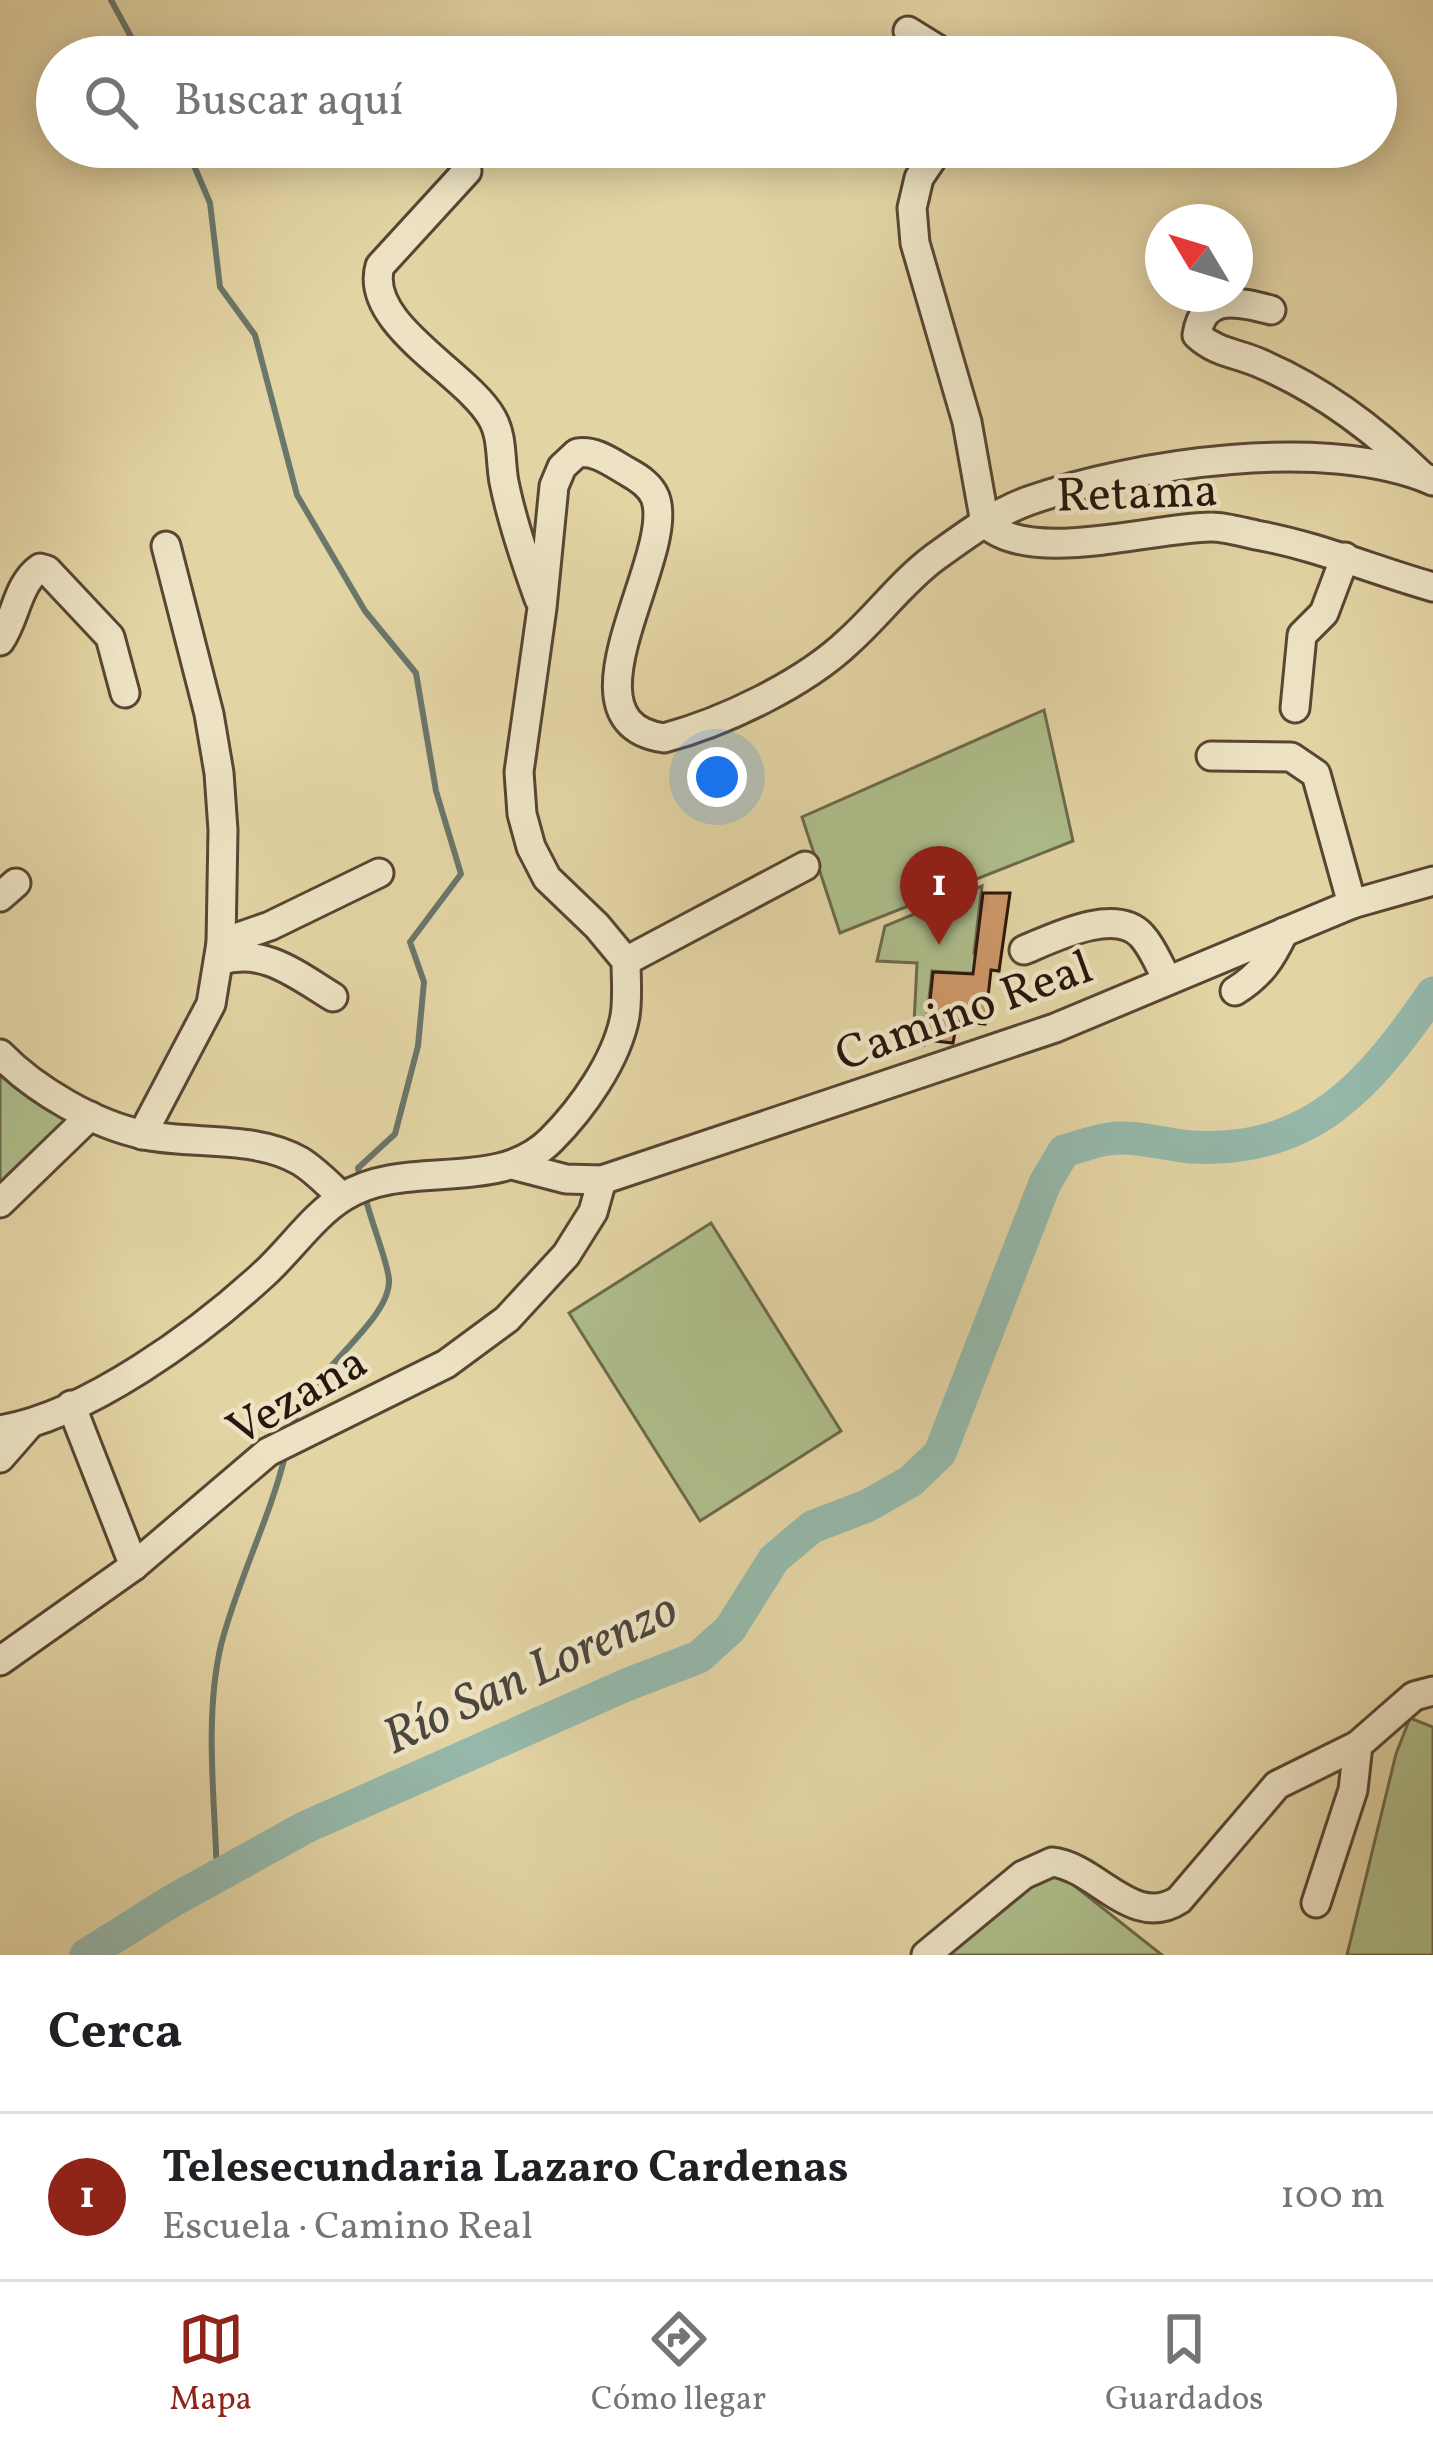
<!DOCTYPE html>
<html lang="es">
<meta charset="utf-8">
<style>
:root{--surface:#fff;--page:#f6f6f6;--text:#202124;--muted:#757577;--line:#e0e0e0;--accent:#8f2418}
body{margin:0;font-family:Vollkorn,serif;background:var(--page);color:var(--text)}
.compass{position:absolute;left:1145px;top:204px;width:108px;height:108px;border-radius:50%;background:var(--surface);box-shadow:0 6px 30px #0003;rotate:308deg}
.you{position:absolute;left:717px;top:777px;width:42px;height:42px;margin:-30px;border:9px solid #fff;border-radius:50%;background:#1a73e8;box-shadow:0 0 0 18px #1a73e833}
.badge{display:grid;place-items:center;width:78px;height:78px;border-radius:50%;background:var(--accent);color:#fff;font-size:39px;font-weight:700}
.pin{position:absolute;translate:-50% -99px;filter:drop-shadow(0 3px 6px #0008)}
.pin::after{content:'';position:absolute;top:63px;width:42px;height:36px;background:inherit;clip-path:polygon(0 0,100% 0,50% 100%)}
.list{margin:0;padding:0;list-style:none}
h2{display:flex;justify-content:space-between;align-items:center;height:156px;margin:0;padding:0 48px;font-size:51px}
h2 small{font-size:39px;font-weight:400;color:var(--muted)}
.list li{display:grid;grid-template-columns:78px 1fr auto;gap:36px;align-items:center;box-sizing:border-box;height:168px;padding:0 48px;border-top:3px solid var(--line)}
.list b{display:block;font-size:45px;white-space:nowrap}
.list p{margin:0;font-size:39px;white-space:nowrap;color:var(--muted)}
.list em{font-size:39px;font-style:normal;color:var(--muted)}
.icon{flex:none;width:66px;height:66px;fill:none;stroke:currentColor;stroke-width:2;stroke-linecap:round;stroke-linejoin:round}
.map{position:relative;flex:none;width:1433px;height:1955px;overflow:hidden}
.search{position:absolute;background:var(--surface);box-shadow:0 6px 30px #0003;left:36px;right:36px;top:36px;height:132px;display:flex;align-items:center;gap:30px;box-sizing:border-box;padding:0 42px;border-radius:66px;color:var(--muted);font-size:45px}
.sheet{height:324px;background:var(--surface)}
nav{display:flex;justify-content:space-around;align-items:center;box-sizing:border-box;height:168px;border-top:3px solid var(--line);background:var(--surface);font-size:33px;color:var(--muted)}
nav a{display:grid;justify-items:center;gap:6px}
nav .on{color:var(--accent)}
.map>svg:first-child{display:block}
.green{fill:#aebe8b;stroke:#6c6a4c;stroke-width:3}
.lines{fill:none;stroke-linecap:round;stroke-linejoin:round}
.stream{stroke:#6a776b;stroke-width:6}
.river{stroke:#95b8aa;stroke-width:33}
.building{fill:#cd9769;stroke:#2a160d;stroke-width:3}
.minor-casing{stroke:#584633;stroke-width:33}
.minor{stroke:#ede3c4;stroke-width:27}
.labels{text-anchor:middle;stroke-width:9;stroke-linejoin:round;paint-order:stroke}
.street-label{font-size:48px;fill:#2a160d;stroke:#ede3c4}
.water-label{font-size:51px;font-style:italic;fill:#4a473c;stroke:#ede3c4}
</style>
<div class="map">
<svg width="1433" height="1955" viewBox="0 0 1433 1955">
<rect width="100%" height="100%" fill="#e3d4a4"/>
<filter id="stains"><feTurbulence type="fractalNoise" baseFrequency=".00167" numOctaves="4"/><feColorMatrix values="0 0 0 0 .2 0 0 0 0 .09 0 0 0 0 .02 0 0 0 .5 -.17"/></filter>
<radialGradient id="worn" r=".72"><stop offset=".6" stop-color="#630" stop-opacity="0"/><stop offset="1" stop-color="#630" stop-opacity=".3"/></radialGradient>
<!-- green -->
<g class="green">
<path d="M1044 710 1073 841 840 933 802 817Z"/>
<path d="M982 886 974 953 986 955 983 974 932 971 924 1045 913 1044 917 963 877 961 885 926Z"/>
<path d="M0 1066 64 1110 66 1126 0 1187Z"/>
<path d="M711 1223 841 1431 700 1521 569 1313Z"/>
<path d="M1410 1718 1433 1727V1955H1347L1396 1754Z"/>
<path d="M1036 1872H1057L1162 1955H936Z"/>
</g>
<g class="lines">
<!-- stream -->
<g class="stream">
<path d="M111 0 142 57"/>
<path d="M186 147 210 203 220 287 255 335 297 495 365 611 416 673 436 791 461 874 410 942 424 982 418 1046 395 1134 358 1168 360 1177"/>
<path d="M292 1428C304 1375 392 1322 389 1279 387 1260 370 1219 365 1196"/>
<path d="M217 1876C215 1801 204 1718 221 1645 238 1579 270 1519 286 1452"/>
</g>
<!-- river -->
<path class="river" d="M86 1955 172 1901 306 1827 626 1685 699 1657 730 1629 774 1559 812 1527 867 1506 911 1481 940 1453 1045 1183 1064 1151C1079 1147 1094 1141 1109 1139 1135 1135 1165 1145 1191 1147 1312 1154 1370 1084 1433 993"/>
</g>
<!-- building -->
<path class="building" d="M983 893H1010L999 971 991 970 985 1024 957 1021 953 1043 926 1040 933 972 973 974Z"/>
<g class="lines">
<defs>
<g id="minor">
<path d="M908 31 950 57"/>
<path d="M940 147 919 178 912 208 915 243 967 422 985 523C1030 566 1154 527 1211 527 1225 527 1242 532 1256 535 1318 546 1373 570 1433 587"/>
<path d="M467 171 380 266C363 324 467 373 492 418 503 437 500 461 504 482 512 522 525 560 539 599"/>
<path d="M1271 310C1241 302 1203 292 1197 335 1215 352 1235 353 1257 362 1319 388 1373 428 1421 475"/>
<path d="M0 641C16 618 17 584 40 568L47 570 110 637 125 693"/>
<path d="M1295 708 1302 635 1324 613 1345 557"/>
<path d="M1211 756 1291 757 1316 774 1352 904"/>
<path d="M0 897 16 883"/>
<path d="M221 943 270 926 379 873"/>
<path d="M1024 950C1053 938 1116 906 1142 936 1153 948 1159 965 1167 979"/>
<path d="M219 961C262 946 297 975 333 997"/>
<path d="M626 961 805 866"/>
<path d="M1235 991C1261 975 1271 959 1284 932"/>
<path d="M0 1054C35 1090 95 1125 145 1135 194 1145 255 1135 300 1161 315 1170 329 1185 342 1197"/>
<path d="M142 1135 211 1004 221 943 223 830 219 773 209 714 166 546"/>
<path d="M516 1166 566 1179 602 1180 1055 1028 1352 904 1433 881"/>
<path d="M0 1203 90 1116"/>
<path d="M71 1405 134 1566"/>
<path d="M0 1430C87 1416 200 1333 265 1273 290 1250 314 1215 343 1197 407 1157 496 1195 551 1140 582 1109 617 1060 625 1016 628 998 626 978 626 961L597 926 547 878 531 847 522 814 519 772 542 608 554 486 562 467 577 453C596 450 612 463 628 472 639 478 650 485 655 497 678 555 553 722 664 738 724 722 804 684 849 641 878 615 903 581 934 558 963 537 995 513 1028 501 1136 463 1327 435 1433 481"/>
<path d="M0 1458 28 1426"/>
<path d="M0 1661 134 1566 268 1452 446 1364 507 1319 566 1255 593 1212 602 1180"/>
<path d="M1316 1903 1353 1790 1358 1745"/>
<path d="M926 1955 1023 1875 1052 1862C1097 1867 1133 1930 1179 1900L1277 1785 1358 1745 1414 1696 1433 1691"/>
</g>
</defs>
<!-- minor casing -->
<use href="#minor" class="minor-casing"/>
<!-- minor -->
<use href="#minor" class="minor"/>
</g>
<g class="labels">
<!-- street labels -->
<g class="street-label">
<text transform="translate(1137 491) rotate(-2)" y="17">Retama</text>
<text transform="translate(963 1009) rotate(-20)" y="17">Camino Real</text>
<text transform="translate(296 1394) rotate(-30)" y="17">Vezana</text>
</g>
<!-- water labels -->
<g class="water-label">
<text transform="translate(529 1671) rotate(-25)" y="18">Río San Lorenzo</text>
</g>
</g>
<rect width="100%" height="100%" filter="url(#stains)"/>
<rect width="100%" height="100%" fill="url(#worn)"/>
</svg>
<svg class="compass" viewBox="-18 -18 36 36"><path d="M0-13l5 13h-10z" fill="#e53935"/><path d="M0 13l5-13h-10z" fill="#757577"/></svg>
<div class="you"></div>
<div class="pin badge" style="left:939px;top:945px">1</div>
<div class="search"><svg class="icon" aria-label="search" viewBox="0 0 24 24"><circle cx="10" cy="10" r="6"/><path d="M15 15l6 6"/></svg>Buscar aquí</div>
</div>
<section class="sheet">
<h2>Cerca<small></small></h2>
<ul class="list">
<li><span class="badge">1</span><div><b>Telesecundaria Lazaro Cardenas</b><p>Escuela · Camino Real</p></div><em>100 m</em></li>
</ul>
</section>
<nav>
<a class="on"><svg class="icon" aria-label="map" viewBox="0 0 24 24"><path d="M3 6l6-2 6 2 6-2v14l-6 2-6-2-6 2zM9 4v14M15 6v14"/></svg>Mapa</a>
<a><svg class="icon" aria-label="directions" viewBox="0 0 24 24"><path d="M12 3l9 9-9 9-9-9zM9 14v-3h6M13 9l2 2-2 2"/></svg>Cómo llegar</a>
<a><svg class="icon" aria-label="saved" viewBox="0 0 24 24"><path d="M7 4h10v16l-5-4-5 4z"/></svg>Guardados</a>
</nav>
